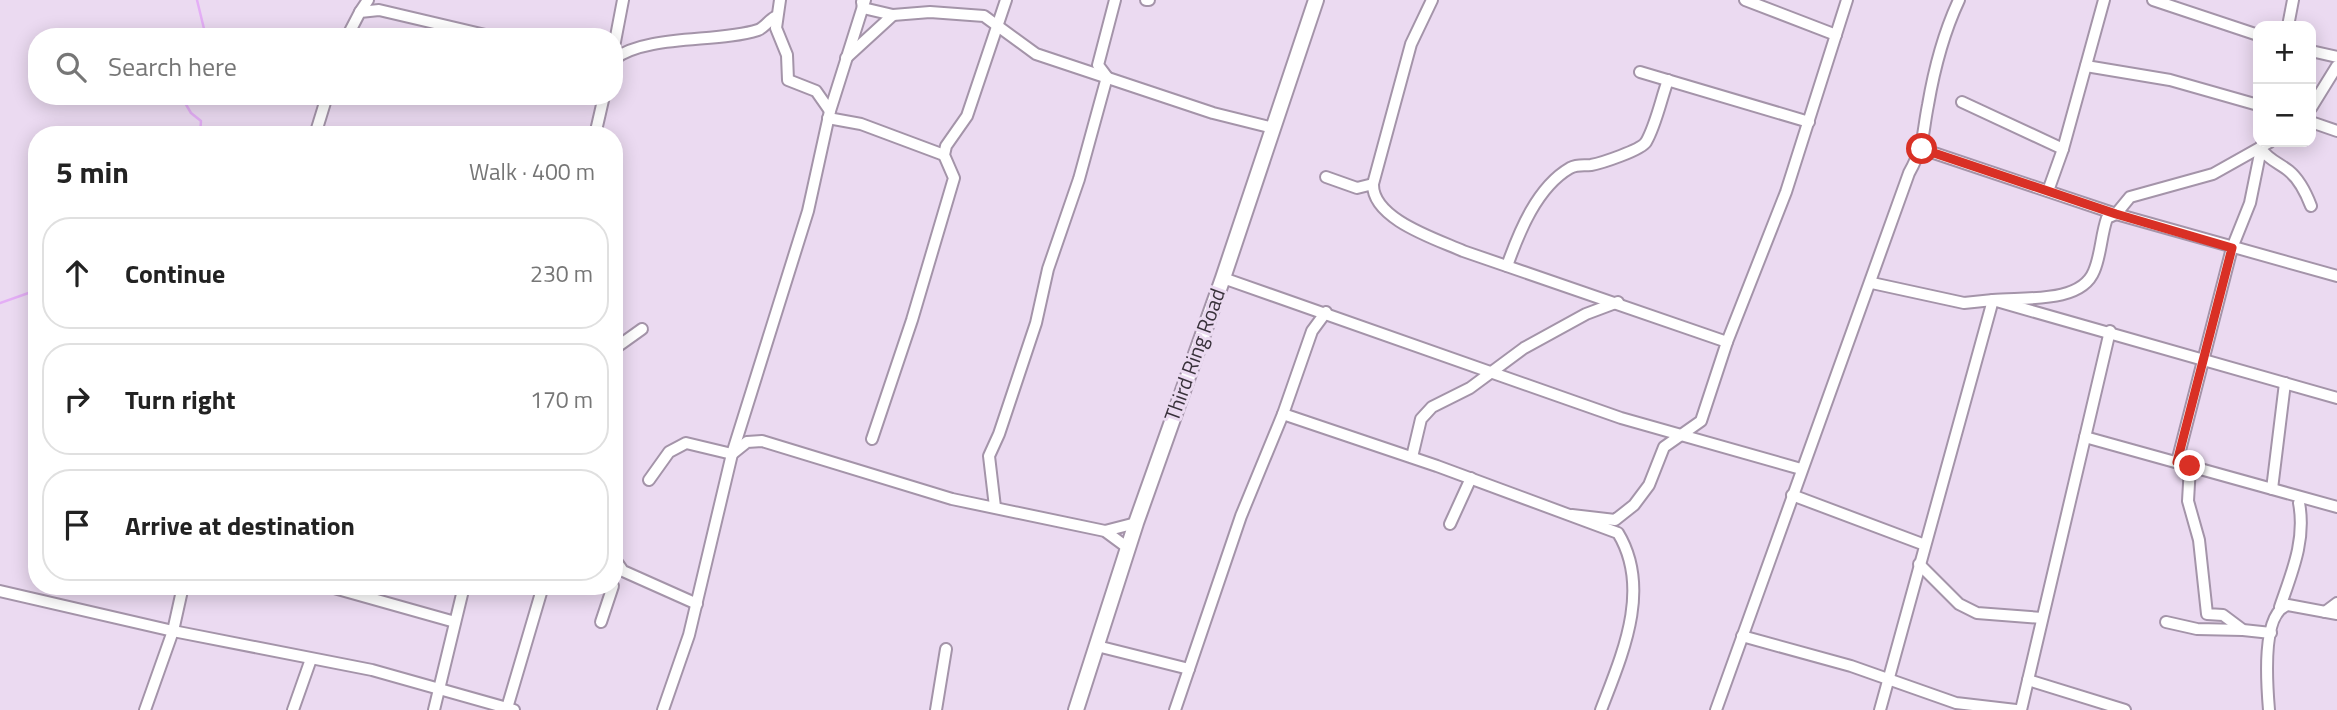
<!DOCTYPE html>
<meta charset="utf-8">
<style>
:root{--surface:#fff;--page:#f6f6f6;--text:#222;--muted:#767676;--line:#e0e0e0}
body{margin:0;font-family:"Titillium Web",sans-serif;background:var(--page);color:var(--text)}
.controls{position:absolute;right:21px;top:21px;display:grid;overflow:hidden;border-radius:14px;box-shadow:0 4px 18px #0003}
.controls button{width:63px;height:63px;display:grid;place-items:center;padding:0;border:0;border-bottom:2px solid var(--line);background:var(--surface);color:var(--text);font:35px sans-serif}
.stop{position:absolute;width:21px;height:21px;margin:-16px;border:5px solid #d93025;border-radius:50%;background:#fff}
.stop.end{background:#d93025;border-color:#fff;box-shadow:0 2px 7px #0008}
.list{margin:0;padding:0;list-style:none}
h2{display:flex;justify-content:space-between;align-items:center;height:91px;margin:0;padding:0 28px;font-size:30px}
h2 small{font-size:23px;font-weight:400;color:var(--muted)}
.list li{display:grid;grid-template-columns:46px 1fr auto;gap:21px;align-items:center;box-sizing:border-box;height:112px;margin:0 14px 14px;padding:0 14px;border:2px solid var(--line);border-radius:28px}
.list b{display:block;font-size:26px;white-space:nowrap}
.list em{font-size:23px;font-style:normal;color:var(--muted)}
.icon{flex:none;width:38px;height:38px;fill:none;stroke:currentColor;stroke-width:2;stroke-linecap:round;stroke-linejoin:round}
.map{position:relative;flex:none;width:2337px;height:710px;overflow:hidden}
.search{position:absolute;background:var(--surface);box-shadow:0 4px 18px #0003;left:28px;top:28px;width:595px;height:77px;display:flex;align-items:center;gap:18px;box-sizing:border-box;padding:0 24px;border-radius:28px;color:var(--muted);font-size:26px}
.panel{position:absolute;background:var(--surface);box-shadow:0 4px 18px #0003;left:28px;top:126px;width:595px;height:469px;border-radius:28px}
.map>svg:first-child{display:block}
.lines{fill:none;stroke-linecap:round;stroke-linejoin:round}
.stream{stroke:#e4aef6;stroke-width:2.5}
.street-casing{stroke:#a494a9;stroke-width:14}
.secondary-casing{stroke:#a494a9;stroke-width:18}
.street{stroke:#fff;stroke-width:10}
.secondary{stroke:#fff;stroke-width:14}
.route{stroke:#d93025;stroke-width:9}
.labels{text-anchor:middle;stroke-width:6;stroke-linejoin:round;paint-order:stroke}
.street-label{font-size:21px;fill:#38313a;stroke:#ebdaf1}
</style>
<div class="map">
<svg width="2337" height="710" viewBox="0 0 2337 710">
<rect width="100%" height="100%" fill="#ebdaf1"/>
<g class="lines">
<!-- stream -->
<g class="stream">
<path d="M197 0 206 37"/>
<path d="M181 96 191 113 201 121 200 135"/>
<path d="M0 303 37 290"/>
</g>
<defs>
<g id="street">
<path d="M780 0 776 28 787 55 788 80 816 91 830 111"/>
<path d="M1146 0H1149"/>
<path d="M1432 0 1411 44 1373 184C1372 219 1436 239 1463 251L1727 342 1701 421 1664 447 1649 485 1634 505 1615 520 1572 515"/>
<path d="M1745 0 1836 35"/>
<path d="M2153 0 2258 35"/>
<path d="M862 2 863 8 893 15 930 12 984 16 1036 54 1213 113 1273 128"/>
<path d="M360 12 368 0"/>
<path d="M2288 26 2293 0"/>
<path d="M347 37 360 12 379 10 494 37"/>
<path d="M614 47 623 0"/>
<path d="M2311 51 2337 57"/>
<path d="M846 58 893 15"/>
<path d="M614 59C648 34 718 43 758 30 764 28 769 20 775 17"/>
<path d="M2086 66 2170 80 2258 105"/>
<path d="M1640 72 1809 122"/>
<path d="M1962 102 2063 149"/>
<path d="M2311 108 2337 66"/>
<path d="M828 118 861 124 944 155"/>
<path d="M2311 122 2337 131"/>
<path d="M315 135 327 96"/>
<path d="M595 135 604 96"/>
<path d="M1922 149 2116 214 2337 276"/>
<path d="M2261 149C2269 160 2279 163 2289 171 2300 180 2306 193 2311 206"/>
<path d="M1326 177 1357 188 1373 184"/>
<path d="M2048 191 2063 149 2104 0"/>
<path d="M1507 266C1519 232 1537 187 1570 168 1578 164 1584 166 1591 165 1602 163 1641 150 1646 142 1656 125 1661 99 1668 80"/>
<path d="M1223 278 1621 418 1801 469"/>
<path d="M1872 283 1964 303 1993 300 2337 398"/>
<path d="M1727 342 1786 192 1847 0"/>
<path d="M614 349 642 329"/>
<path d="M1283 414 1437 466 1618 533C1652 589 1622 655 1601 710"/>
<path d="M2085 437 2337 507"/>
<path d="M872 439 912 320 954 178 944 155 946 146 967 116 1006 0"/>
<path d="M1412 457 1421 419 1432 407 1470 388 1524 348 1586 314 1618 302"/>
<path d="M2177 462 2232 248 2250 203 2262 144"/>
<path d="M2190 466 2188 501 2199 540 2207 614 2223 615 2243 630 2271 633"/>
<path d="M649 480 669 452 686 443 732 454 747 442 762 441 952 499 1105 531 1128 548"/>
<path d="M2272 489 2285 383"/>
<path d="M1792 495 1925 545"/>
<path d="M995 507 989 456 999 434 1036 323 1048 269 1079 179 1107 77 1098 65 1115 0"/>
<path d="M1450 524 1471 478"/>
<path d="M1105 531 1136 523"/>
<path d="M614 558 623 571 697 604"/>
<path d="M1919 564 1959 604 1977 613 2042 618"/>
<path d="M327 586 455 622"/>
<path d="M0 591 173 631 372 670 514 710"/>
<path d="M2280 607C2292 572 2306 540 2299 503"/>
<path d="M2325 612 2337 603"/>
<path d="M601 622 613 586"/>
<path d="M2166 622 2197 629 2243 630"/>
<path d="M1742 636 1851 666 1956 703 2016 710"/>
<path d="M1097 646 1189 669"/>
<path d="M2028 680 2125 710"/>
<path d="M507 708 543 586"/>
<path d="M145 710 173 631 183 586"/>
<path d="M293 710 311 659"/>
<path d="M434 710 464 586"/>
<path d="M663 710 689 635 732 454 808 211 830 111 865 0"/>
<path d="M936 710 946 649"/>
<path d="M1175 710 1241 516 1283 414 1312 331 1326 312"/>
<path d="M1716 710 1909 173C1925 144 1922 135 1928 105 1934 70 1944 32 1959 0"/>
<path d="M1880 710 1993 300C2023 297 2081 304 2094 271 2101 255 2101 235 2107 218L2116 214 2130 197 2213 174 2270 142"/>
<path d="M2021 710 2110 331"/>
<path d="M2269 710C2267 686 2261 613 2288 605L2337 614"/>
</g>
<path id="secondary" d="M1076 710 1136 523 1223 278 1316 0"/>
</defs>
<!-- street casing -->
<use href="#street" class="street-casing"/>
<!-- secondary casing -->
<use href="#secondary" class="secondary-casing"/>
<!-- street -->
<use href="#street" class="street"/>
<!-- secondary -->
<use href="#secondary" class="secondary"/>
</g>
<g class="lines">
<!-- route -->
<path class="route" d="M1922 149 2116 214 2232 248 2177 462 2190 466"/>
</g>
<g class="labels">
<!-- street labels -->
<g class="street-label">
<text transform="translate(1195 355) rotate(-70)" y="7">Third Ring Road</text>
</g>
</g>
</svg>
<div class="controls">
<button>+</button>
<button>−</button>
</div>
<div class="stop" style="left:1922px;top:149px"></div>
<div class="stop end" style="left:2190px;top:466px"></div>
<div class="search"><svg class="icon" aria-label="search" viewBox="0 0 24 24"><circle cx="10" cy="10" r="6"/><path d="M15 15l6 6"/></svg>Search here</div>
<section class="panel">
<h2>5 min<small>Walk · 400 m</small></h2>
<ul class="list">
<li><svg class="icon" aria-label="ahead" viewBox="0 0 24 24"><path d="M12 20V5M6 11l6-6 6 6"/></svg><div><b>Continue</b></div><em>230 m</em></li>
<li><svg class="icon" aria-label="right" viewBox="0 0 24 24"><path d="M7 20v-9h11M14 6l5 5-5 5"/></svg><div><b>Turn right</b></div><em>170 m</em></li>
<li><svg class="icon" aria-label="arrive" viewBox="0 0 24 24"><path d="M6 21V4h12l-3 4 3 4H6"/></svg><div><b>Arrive at destination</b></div></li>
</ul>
</section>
</div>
